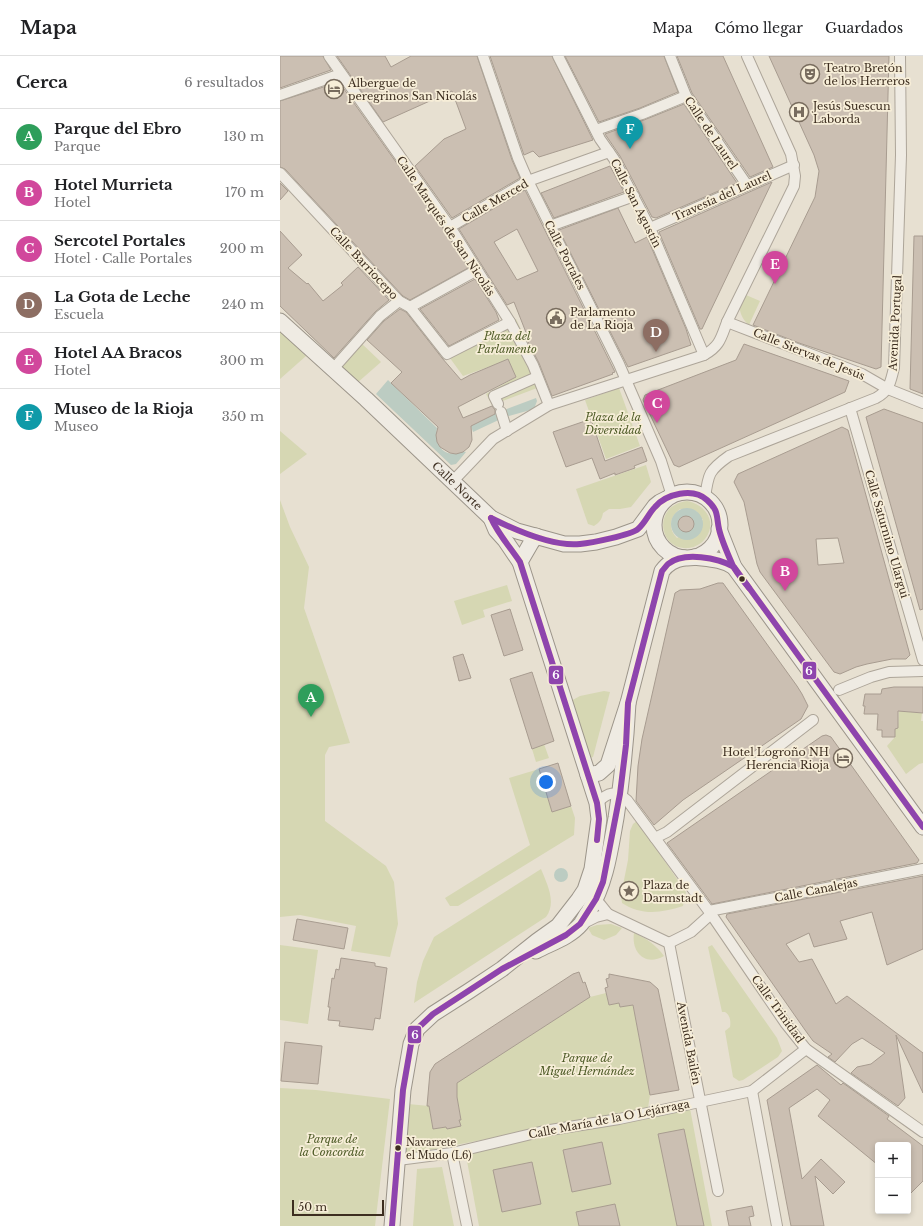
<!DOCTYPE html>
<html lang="es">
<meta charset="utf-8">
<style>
:root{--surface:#fff;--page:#f2f2f2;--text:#202124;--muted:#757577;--line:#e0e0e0;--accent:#1a73e8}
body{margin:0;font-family:"Libre Baskerville",serif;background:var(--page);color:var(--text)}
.controls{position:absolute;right:12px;bottom:12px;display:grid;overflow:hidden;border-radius:4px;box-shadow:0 2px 6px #0003}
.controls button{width:36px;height:36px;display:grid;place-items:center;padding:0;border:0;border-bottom:1px solid var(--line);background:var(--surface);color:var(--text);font:20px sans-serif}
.scale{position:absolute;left:12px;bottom:10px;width:92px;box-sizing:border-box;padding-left:4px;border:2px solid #3d2e20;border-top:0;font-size:11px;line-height:14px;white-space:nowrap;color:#3d2e20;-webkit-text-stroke:3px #f7eed8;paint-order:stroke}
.you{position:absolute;left:266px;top:726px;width:14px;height:14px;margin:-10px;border:3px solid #fff;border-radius:50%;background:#1a73e8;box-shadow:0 0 0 6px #1a73e833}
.badge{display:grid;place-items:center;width:26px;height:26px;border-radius:50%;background:var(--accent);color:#fff;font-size:13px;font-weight:700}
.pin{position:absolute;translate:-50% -33px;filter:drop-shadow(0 1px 2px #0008)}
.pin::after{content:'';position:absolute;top:21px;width:14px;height:12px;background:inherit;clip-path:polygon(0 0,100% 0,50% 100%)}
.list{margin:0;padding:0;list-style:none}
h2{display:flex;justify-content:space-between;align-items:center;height:52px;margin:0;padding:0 16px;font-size:17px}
h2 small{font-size:13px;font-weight:400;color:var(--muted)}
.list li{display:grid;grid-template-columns:26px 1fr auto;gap:12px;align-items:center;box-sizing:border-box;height:56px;padding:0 16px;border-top:1px solid var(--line)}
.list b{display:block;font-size:15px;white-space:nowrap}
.list p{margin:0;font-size:13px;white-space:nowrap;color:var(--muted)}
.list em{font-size:13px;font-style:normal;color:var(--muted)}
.map{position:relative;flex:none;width:643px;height:1170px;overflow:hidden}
header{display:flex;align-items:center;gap:24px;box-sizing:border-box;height:56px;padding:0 20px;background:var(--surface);border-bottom:1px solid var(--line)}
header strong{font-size:19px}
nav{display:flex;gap:22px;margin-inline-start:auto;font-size:14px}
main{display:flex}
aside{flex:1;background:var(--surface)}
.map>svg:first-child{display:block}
.green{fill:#d6d7b3;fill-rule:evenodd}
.water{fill:#bcccc2}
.building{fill:#cbbfb2;stroke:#a89c90;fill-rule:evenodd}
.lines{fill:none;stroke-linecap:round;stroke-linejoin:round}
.street-casing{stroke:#ada599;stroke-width:12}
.secondary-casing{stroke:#9c958a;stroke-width:17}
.street{stroke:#efebe3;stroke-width:10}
.secondary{stroke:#efebe3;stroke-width:15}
.bus-1-casing{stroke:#f7eed8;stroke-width:9}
.bus-1{stroke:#8e44ad;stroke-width:6}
.bus-dot{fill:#3d2e20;stroke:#f7eed8;stroke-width:1.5}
.labels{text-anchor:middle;stroke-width:3.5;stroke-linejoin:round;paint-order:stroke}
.bus-label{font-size:10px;fill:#3d2e20;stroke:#f7eed8;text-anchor:start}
.poi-label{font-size:11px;fill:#3d2e20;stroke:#f7eed8;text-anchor:start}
.street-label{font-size:11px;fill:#3d2e20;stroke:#f7eed8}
.park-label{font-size:11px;font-style:italic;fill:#4d5a26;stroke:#f7eed8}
.line-badge{stroke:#f7eed8;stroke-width:1.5}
.badge-label{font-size:11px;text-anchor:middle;font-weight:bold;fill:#fff}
</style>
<header>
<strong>Mapa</strong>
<nav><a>Mapa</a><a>Cómo llegar</a><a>Guardados</a></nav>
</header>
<main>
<aside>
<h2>Cerca<small>6 resultados</small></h2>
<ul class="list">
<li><span class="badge" style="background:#2e9e5b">A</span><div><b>Parque del Ebro</b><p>Parque</p></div><em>130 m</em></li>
<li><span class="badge" style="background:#d1479c">B</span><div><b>Hotel Murrieta</b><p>Hotel</p></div><em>170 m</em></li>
<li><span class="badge" style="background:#d1479c">C</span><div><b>Sercotel Portales</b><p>Hotel · Calle Portales</p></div><em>200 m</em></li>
<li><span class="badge" style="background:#8d6e63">D</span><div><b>La Gota de Leche</b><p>Escuela</p></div><em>240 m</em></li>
<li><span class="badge" style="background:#d1479c">E</span><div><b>Hotel AA Bracos</b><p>Hotel</p></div><em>300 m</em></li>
<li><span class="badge" style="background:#0f9aa8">F</span><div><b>Museo de la Rioja</b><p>Museo</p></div><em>350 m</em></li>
</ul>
</aside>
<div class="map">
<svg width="643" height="1170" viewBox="0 0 643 1170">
<rect width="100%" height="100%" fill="#e7e0d1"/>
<!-- green -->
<g class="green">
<path d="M466 239 480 245 469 269C459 261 456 247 466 239Z"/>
<path d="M236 263 249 290 265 329 212 349 206 338 236 321 228 304 183 320 167 298Z"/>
<path d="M0 275 26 300 0 323Z"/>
<path d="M80 286 101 306 77 327 60 312Z"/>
<path d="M339 332 360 390 326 403 305 344Z"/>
<path d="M0 375 27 398 0 418Z"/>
<path d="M366 409 371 426 351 451 340 453H329L323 457C322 463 320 466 314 470L308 468 296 433Z"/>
<path d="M0 444 10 471 29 511 24 552 53 635 70 687 49 691 45 699V765L106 810 114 826 118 868 110 901 71 895 76 870 20 859 0 861Z"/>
<path d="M407 445C425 448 438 466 425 483 421 488 415 491 409 492 378 495 372 449 407 445ZM400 453 416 455 423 464 397 482C388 473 389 461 400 453Z"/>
<path d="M227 529 232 545 203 554 205 561 182 569 174 545Z"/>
<path d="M324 635 330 636 313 701 310 702 289 646 300 640Z"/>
<path d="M619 655 642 657 641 665H643V707L639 708 626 718 607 690 615 681V673L618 672Z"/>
<path d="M264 688 269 702 256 706 252 693Z"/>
<path d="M259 713 272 756 291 750 295 762 294 779 178 850H170L165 842 250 789 229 722Z"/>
<path d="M357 765 406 836 403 850C381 857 362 860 342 847L341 839 348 804 350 775 353 768Z"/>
<path d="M261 813C267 828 277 846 266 861L134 947 137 926 143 905 154 881Z"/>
<path d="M331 868 342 872 336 879 324 884 312 879 308 872 317 869Z"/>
<path d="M354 877C366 882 376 889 384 900 365 911 351 896 354 877Z"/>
<path d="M0 889 38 894 28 968 0 964Z"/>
<path d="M432 889 497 982 502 995 498 1001 463 1024 459 1025 453 1021 445 975 450 971C451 965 450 959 445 956H442L428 891Z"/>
<path d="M326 937 329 949 339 947 340 951 353 949 370 1039 368 1052 124 1099 128 1048 149 1050 153 1073 166 1071 167 1073 180 1070 179 1064 181 1063 177 1041V1027L310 941Z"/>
<path d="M0 1032 36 1034 110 1043 95 1170H0Z"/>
<path d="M409 1047 432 1170H199L185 1094Z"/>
<path d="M162 1111 174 1170H133L137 1113Z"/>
</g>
<!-- water -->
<g class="water">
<path d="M108 324 157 372C155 384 159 397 173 398 178 398 181 395 186 396L176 408 171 409 96 338Z"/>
<path d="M256 342 257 345 254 353 225 361 193 376 191 370 219 356Z"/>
<circle cx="407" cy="468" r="16"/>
<circle cx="281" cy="819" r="7"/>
</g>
<!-- building -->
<g class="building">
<path d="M0 0H43L51 14 0 32Z"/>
<path d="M57 0H105L111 11 131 0H197L232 104 240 122 172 162 135 110 164 83 186 73 172 35 103 66Z"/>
<path d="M210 0H272L313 84 259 101 253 95 244 99Z"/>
<path d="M285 0H384L398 36 360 52 319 66Z"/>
<path d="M397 0H443L493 111 470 121 412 37Z"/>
<path d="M489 0H609L601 311 596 313 519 287 473 269 535 141 539 115 534 99Z"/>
<path d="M59 26 165 175 188 212 130 244 123 240 5 113 0 111V45Z"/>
<path d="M404 48 457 127 376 162 372 161 340 100 325 78 364 64Z"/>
<path d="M330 110 344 136 274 162 261 137Z"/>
<path d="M492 126 429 258 422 273H420L379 176Z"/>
<path d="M0 127 8 135 0 144Z"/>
<path d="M245 134 335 316 332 317 333 318 272 340 259 307 245 280 247 279 234 246 227 249 179 173ZM237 173 258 215 237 224 214 186Z"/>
<path d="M338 152 355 187 367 181 406 273 411 289 348 311 279 174Z"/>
<path d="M0 175 22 199 8 212 27 228 28 227 43 245 63 229 61 227 78 211 109 244 95 256 54 302 0 250Z"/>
<path d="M634 180H643V338L630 333Z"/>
<path d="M195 223 216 256 219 264 169 290 140 253Z"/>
<path d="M120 253 126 256 162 302 181 324 190 319 228 303 236 321 178 351 183 362 212 350 215 354V358L191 370 192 384 189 391 183 396 176 398 170 397 160 391 157 386 156 379 158 371 111 327 122 316 87 284 104 265Z"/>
<path d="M464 288 569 325 565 336 399 411 394 409 363 344 365 339 456 304Z"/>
<path d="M604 353 643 367V553L640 554 586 361Z"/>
<path d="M311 363 325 405 362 391 367 405 354 410 355 412 335 419V417L320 423 312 402 286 411 273 376Z"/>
<path d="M562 371 568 374 630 599 626 603H612L587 608 576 611 560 618 554 616 480 516 477 508 464 446 454 426 458 418ZM558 482 564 507 538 509 536 483Z"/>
<circle cx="406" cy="468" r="8"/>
<path d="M438 527H443L517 630 522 638 528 650 521 663 403 744 374 769 356 745 358 710 362 683 395 537 400 534 420 533Z"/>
<path d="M230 553 243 594 224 600 211 559Z"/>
<path d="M183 598 191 622 179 625 173 601Z"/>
<path d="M252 616 274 685 252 693 230 623Z"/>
<path d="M614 631H643V657L618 655V672L615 673V681H602V674H597L598 658H584L585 650H583L585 638H601L602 633Z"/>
<path d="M546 679 551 681 639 804 637 807 432 848 387 787 542 680Z"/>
<path d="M278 707 291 750 272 756 259 713Z"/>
<path d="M643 820V893L607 909 592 856 560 865 567 883 534 891 529 877 506 888 519 906 532 903 556 948 567 940 643 997V1037L616 979 625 1042 618 1050 571 1017 577 1011 591 1008 605 997 582 982 572 988 555 1006 548 1001 552 998 533 985 525 974 446 861 447 858Z"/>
<path d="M17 863 68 872 64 893 13 884Z"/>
<path d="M61 902 95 907V910L107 912 100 963 95 962 93 974 59 970 60 965 48 964 50 951H48L52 922 54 923 56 913 59 914Z"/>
<path d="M299 916 303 927 305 926 310 941 177 1027V1041L181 1064H179L181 1070 167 1073 166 1071 153 1073 149 1050H147L150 1016 155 1008 293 918Z"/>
<path d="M329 918 370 926 378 933 399 1034 370 1039 353 949 340 951 339 947 329 949 325 932 328 931 326 923 329 922Z"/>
<path d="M5 986 42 990 38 1028 1 1025Z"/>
<path d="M537 1009 561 1029 563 1027 609 1060 607 1063 643 1090V1125L628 1140V1089H598V1109L538 1060 550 1044 537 1033 509 1052 522 1123 541 1103 565 1126 553 1138 535 1120 544 1170H511L487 1044Z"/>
<path d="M404 1073 424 1170H397L378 1078Z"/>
<path d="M322 1086 331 1128 292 1136 283 1094Z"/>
<path d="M252 1106 261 1148 222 1156 213 1114Z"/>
<path d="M335 1148 340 1170H299L296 1156Z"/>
<path d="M472 1150 474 1160 469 1161 471 1170H449L446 1155Z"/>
</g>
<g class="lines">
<defs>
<g id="street">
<path d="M49 0 170 171 230 266 253 309 269 349"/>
<path d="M203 0 238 102 248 125 339 308 381 405 392 440"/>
<path d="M278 0 320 83 334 103 370 172 424 299"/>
<path d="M390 0 406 40 467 129"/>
<path d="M0 39 61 18"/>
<path d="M316 74 362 58 406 40"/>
<path d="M0 117 119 245 130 251 167 298 230 266"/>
<path d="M270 170 354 140"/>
<path d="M170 171 248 125 329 96"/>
<path d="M370 172 514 109"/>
<path d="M130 251 197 214"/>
<path d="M447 266 582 318 608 333 643 347"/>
<path d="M53 313 100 260 119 245"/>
<path d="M218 348 214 340 257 321"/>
<path d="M570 352 643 604"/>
<path d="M221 356 227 375"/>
<path d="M173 425 213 383 269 349 424 299C440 290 441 282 447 266L514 130 515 120 511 98 467 0"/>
<path d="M425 442C428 418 429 414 449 400L596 342C610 334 610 327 614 312L621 99 620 0"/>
<path d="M559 634 591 621 609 616 643 615"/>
<path d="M319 752 317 747C328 736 335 734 347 744L431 858 506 968 526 993 643 1076"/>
<path d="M375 782 387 776 533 664"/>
<path d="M316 838V843L328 858 389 887"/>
<path d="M429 855 643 813"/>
<path d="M302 868 316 861 328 858"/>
<path d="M389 887 438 1135"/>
<path d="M389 887 411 876 431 858"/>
<path d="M472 1035 497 1170"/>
<path d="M172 1097 187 1170"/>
<path d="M118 1104 172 1097 264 1075 339 1063 472 1035 526 993"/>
</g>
<g id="secondary">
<path id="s1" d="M0 265 86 343 211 462 237 475 284 488H300L316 486 336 481 358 473 375 450 380 446 386 443"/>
<circle cx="407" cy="469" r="33"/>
<path d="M439 473 454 511 643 771"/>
<path d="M414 501C428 503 442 503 454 511"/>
<path d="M240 506 251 487 256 480"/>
<path d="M308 719 319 717 328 709 348 647 382 515C388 507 394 504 404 502"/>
<path d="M256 895C271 887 290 881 301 868 304 864 306 859 309 855 326 827 330 795 336 762 342 724 346 686 348 647"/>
<path d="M112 1170 123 1034 131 988 137 973 153 958 189 935 222 913 257 885 278 870 299 843 305 834 312 813 319 763 317 747 240 506 225 484 216 474 211 462"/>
</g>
</defs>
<!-- street casing -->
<use href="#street" class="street-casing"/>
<!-- secondary casing -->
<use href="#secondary" class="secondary-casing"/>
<!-- street -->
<use href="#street" class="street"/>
<!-- secondary -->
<use href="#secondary" class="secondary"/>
<defs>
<g id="bus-1">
<path d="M211 462C218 478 230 491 240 506L317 747 319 763 317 784"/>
<path d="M211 462C235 474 273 491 300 488 311 487 351 479 358 473 365 467 369 457 375 451 386 438 413 431 427 444 439 455 436 459 439 473 441 482 449 501 453 510 457 518 464 525 469 532"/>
<path d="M112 1170 123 1034 131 988 137 973 153 958 222 913 286 879 300 868 316 843 323 826 340 738 346 689 348 647 382 515C384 513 386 510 388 508 404 495 438 502 454 511L643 771"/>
</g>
</defs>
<!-- bus-1 casing -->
<use href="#bus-1" class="bus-1-casing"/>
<!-- bus-1 -->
<use href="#bus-1" class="bus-1"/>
</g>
<!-- icons -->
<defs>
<symbol id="theatre-ring" viewBox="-11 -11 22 22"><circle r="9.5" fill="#f7eed8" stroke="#786c5e" stroke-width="1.5"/><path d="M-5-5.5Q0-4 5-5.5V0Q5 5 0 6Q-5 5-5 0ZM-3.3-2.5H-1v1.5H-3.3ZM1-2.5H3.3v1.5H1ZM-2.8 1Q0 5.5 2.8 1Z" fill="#786c5e"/></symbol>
<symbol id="hotel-ring" viewBox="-11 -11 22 22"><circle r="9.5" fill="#f7eed8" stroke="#786c5e" stroke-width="1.5"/><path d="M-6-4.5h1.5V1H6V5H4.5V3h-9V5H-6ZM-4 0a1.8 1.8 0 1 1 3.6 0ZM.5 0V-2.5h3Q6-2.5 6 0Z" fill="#786c5e"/></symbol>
<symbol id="hospital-ring" viewBox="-11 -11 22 22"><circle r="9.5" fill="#f7eed8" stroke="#786c5e" stroke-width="1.5"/><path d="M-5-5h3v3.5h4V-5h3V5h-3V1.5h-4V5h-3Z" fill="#786c5e"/></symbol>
<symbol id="civic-ring" viewBox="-11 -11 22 22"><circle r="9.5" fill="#f7eed8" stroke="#786c5e" stroke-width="1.5"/><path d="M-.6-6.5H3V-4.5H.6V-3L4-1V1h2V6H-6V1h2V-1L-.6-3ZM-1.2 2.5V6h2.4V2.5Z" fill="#786c5e"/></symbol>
<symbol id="sight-ring" viewBox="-11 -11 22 22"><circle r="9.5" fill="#f7eed8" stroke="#786c5e" stroke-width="1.5"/><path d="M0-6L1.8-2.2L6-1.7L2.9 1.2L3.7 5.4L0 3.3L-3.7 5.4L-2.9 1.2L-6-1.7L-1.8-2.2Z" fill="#786c5e"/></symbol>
</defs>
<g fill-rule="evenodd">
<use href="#theatre-ring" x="519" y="7" width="22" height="22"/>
<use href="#hotel-ring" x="43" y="22" width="22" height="22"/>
<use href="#hospital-ring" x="508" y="45" width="22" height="22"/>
<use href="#civic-ring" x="265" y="251" width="22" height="22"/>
<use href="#hotel-ring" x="552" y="691" width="22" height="22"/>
<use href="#sight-ring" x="338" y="824" width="22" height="22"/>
</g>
<!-- markers -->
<g class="bus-dot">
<circle cx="462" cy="523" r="3.5"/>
<circle cx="118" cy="1092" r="3.5"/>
</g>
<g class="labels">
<!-- bus labels -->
<g class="bus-label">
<text x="126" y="1090">Navarrete<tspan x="126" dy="13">el Mudo (L6)</tspan></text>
</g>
<!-- poi labels -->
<g class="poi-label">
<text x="544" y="16">Teatro Bretón<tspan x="544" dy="13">de los Herreros</tspan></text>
<text x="68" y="31">Albergue de<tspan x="68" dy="13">peregrinos San Nicolás</tspan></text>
<text x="533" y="54">Jesús Suescun<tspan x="533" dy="13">Laborda</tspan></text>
<text x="290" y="260">Parlamento<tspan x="290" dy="13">de La Rioja</tspan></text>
<text x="549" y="700" text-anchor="end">Hotel Logroño NH<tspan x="549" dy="13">Herencia Rioja</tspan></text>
<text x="363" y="833">Plaza de<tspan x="363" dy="13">Darmstadt</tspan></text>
</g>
<!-- street labels -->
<g class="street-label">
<text transform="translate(431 77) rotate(56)" y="4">Calle de Laurel</text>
<text transform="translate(442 140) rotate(-24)" y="4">Travesía del Laurel</text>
<text transform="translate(215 145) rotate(-30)" y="4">Calle Merced</text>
<text transform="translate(356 147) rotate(63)" y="4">Calle San Agustín</text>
<text transform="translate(166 170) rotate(56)" y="4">Calle Marqués de San Nicolás</text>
<text transform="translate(285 199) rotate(63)" y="4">Calle Portales</text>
<text transform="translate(84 207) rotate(47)" y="4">Calle Barriocepo</text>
<text transform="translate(615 267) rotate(-87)" y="4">Avenida Portugal</text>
<text transform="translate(529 298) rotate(22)" y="4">Calle Siervas de Jesús</text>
<text dy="4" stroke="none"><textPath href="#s1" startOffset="242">Calle Norte</textPath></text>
<text transform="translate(607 478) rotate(74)" y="4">Calle Saturnino Ulargui</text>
<text transform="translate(536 834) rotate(-11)" y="4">Calle Canalejas</text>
<text transform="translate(498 953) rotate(54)" y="4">Calle Trinidad</text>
<text transform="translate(409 987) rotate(79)" y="4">Avenida Bailén</text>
<text transform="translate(329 1063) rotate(-11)" y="4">Calle María de la O Lejárraga</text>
</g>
<!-- park labels -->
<g class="park-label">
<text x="227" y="284">Plaza del<tspan x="227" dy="13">Parlamento</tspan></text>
<text x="333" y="365">Plaza de la<tspan x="333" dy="13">Diversidad</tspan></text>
<text x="307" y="1006">Parque de<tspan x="307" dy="13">Miguel Hernández</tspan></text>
<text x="52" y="1087">Parque de<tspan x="52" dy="13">la Concordia</tspan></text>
</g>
</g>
<g class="line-badge">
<rect x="522" y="605" width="15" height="19" rx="4" fill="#8e44ad"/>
<rect x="268" y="609" width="16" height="20" rx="4" fill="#8e44ad"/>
<rect x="127" y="969" width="15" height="19" rx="4" fill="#8e44ad"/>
</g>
<g class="badge-label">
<text x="529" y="619">6</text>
<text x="276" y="623">6</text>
<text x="135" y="983">6</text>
</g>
</svg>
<div class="controls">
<button>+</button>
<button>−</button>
</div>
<div class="scale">50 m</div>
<div class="you"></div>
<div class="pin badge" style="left:31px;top:661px;background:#2e9e5b">A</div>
<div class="pin badge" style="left:505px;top:535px;background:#d1479c">B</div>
<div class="pin badge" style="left:377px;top:367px;background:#d1479c">C</div>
<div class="pin badge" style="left:376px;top:296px;background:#8d6e63">D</div>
<div class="pin badge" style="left:495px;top:228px;background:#d1479c">E</div>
<div class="pin badge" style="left:350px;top:93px;background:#0f9aa8">F</div>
</div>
</main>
